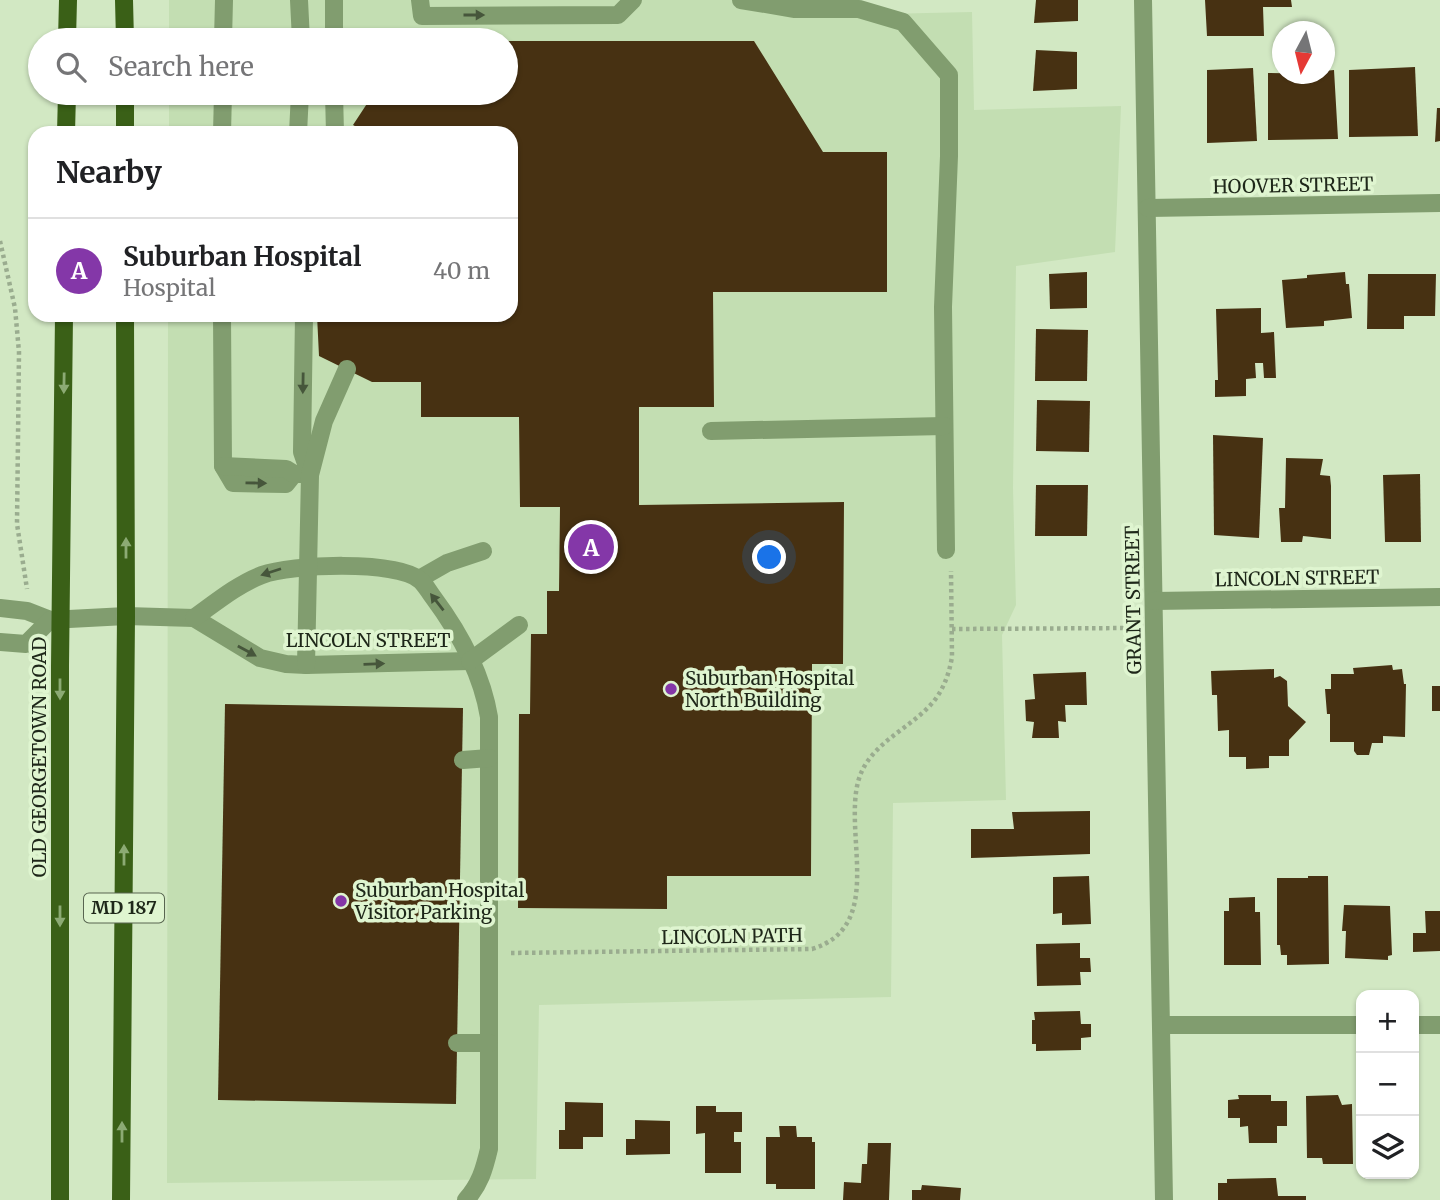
<!DOCTYPE html>
<meta charset="utf-8">
<style>
:root{--surface:#fff;--page:#f2f2f2;--text:#202124;--muted:#757577;--line:#e0e0e0;--accent:#8437a8}
body{margin:0;font-family:Merriweather,serif;background:var(--page);color:var(--text)}
.controls{position:absolute;right:21px;bottom:21px;display:grid;overflow:hidden;border-radius:14px;box-shadow:0 2px 5px #0004}
.controls button{width:63px;height:63px;display:grid;place-items:center;padding:0;border:0;border-bottom:2px solid var(--line);background:var(--surface);color:var(--text);font:35px sans-serif}
.compass{position:absolute;left:1272px;top:21px;width:63px;height:63px;border-radius:50%;background:var(--surface);box-shadow:0 2px 5px #0004;rotate:187deg}
.you{position:absolute;left:770px;top:558px;width:24px;height:24px;margin:-18px;border:5px solid #fff;border-radius:50%;background:#1a73e8;box-shadow:0 0 0 10px #1a73e833}
.badge{display:grid;place-items:center;width:46px;height:46px;border-radius:50%;background:var(--accent);color:#fff;font-size:23px;font-weight:700}
.pin{position:absolute;translate:-50% -50%;border:4px solid #fff;box-shadow:0 2px 7px #0006}
.list{margin:0;padding:0;list-style:none}
h2{display:flex;justify-content:space-between;align-items:center;height:91px;margin:0;padding:0 28px;font-size:30px}
h2 small{font-size:23px;font-weight:400;color:var(--muted)}
.list li{display:grid;grid-template-columns:46px 1fr auto;gap:21px;align-items:center;box-sizing:border-box;height:105px;padding:0 28px;border-top:2px solid var(--line)}
.list b{display:block;font-size:26px;white-space:nowrap}
.list p{margin:0;font-size:23px;white-space:nowrap;color:var(--muted)}
.list em{font-size:23px;font-style:normal;color:var(--muted)}
.icon{flex:none;width:38px;height:38px;fill:none;stroke:currentColor;stroke-width:2;stroke-linecap:round;stroke-linejoin:round}
.map{position:relative;flex:none;width:1440px;height:1200px;overflow:hidden}
.search{position:absolute;background:var(--surface);box-shadow:0 2px 5px #0004;left:28px;top:28px;width:490px;height:77px;display:flex;align-items:center;gap:18px;box-sizing:border-box;padding:0 24px;border-radius:38px;color:var(--muted);font-size:26px}
.panel{position:absolute;background:var(--surface);box-shadow:0 2px 5px #0004;left:28px;top:126px;width:490px;height:196px;border-radius:21px}
.map>svg:first-child{display:block}
.built{fill:#c3deb2}
.building{fill:#473112}
.lines{fill:none;stroke-linecap:round;stroke-linejoin:round}
.path{stroke:#9aac8f;stroke-width:4.5;stroke-dasharray:3.5 3.5;stroke-linecap:butt}
.lane{stroke:#819d6f;stroke-width:18}
.street{stroke:#819d6f;stroke-width:18}
.primary{stroke:#3a6017;stroke-width:18}
.oneway{fill:#46563b}
.oneway2{fill:#8caa74}
.poi-dot{fill:#8437a8;stroke:#dff5d0;stroke-width:2.5}
.labels{text-anchor:middle;stroke-width:7;stroke-linejoin:round;paint-order:stroke}
.shield{fill:#dff5d0;stroke:#586550;stroke-width:2}
.shield-label{font-size:18px;font-weight:bold;fill:#1e2719}
.street-label{font-size:19px;fill:#1e2719;stroke:#dff5d0}
.poi-label{font-size:19px;fill:#1e2719;stroke:#dff5d0;text-anchor:start}
</style>
<div class="map">
<svg width="1440" height="1200" viewBox="0 0 1440 1200">
<rect width="100%" height="100%" fill="#d2e8c3"/>
<!-- built -->
<path class="built" d="M169 0H839V15L972 12 974 110 1121 106 1115 252 1016 266 1013 488 1016 605 1002 635 1006 800 893 803 891 997 539 1005 536 1179 167 1183 168 315H511V133H169V93H506V40H169Z"/>
<!-- building -->
<g class="building">
<path d="M1036 0H1078V21L1034 23Z"/>
<path d="M1205 0H1291L1292 7H1263L1264 36H1207Z"/>
<path d="M506 41H754L823 152H887V292H713L714 407H639V505L844 502 843 664H812L811 876H667V909L518 908 519 714H530L531 634H547V591H559L560 507H520L519 417H421V382H372L319 356 317 315H511V133H367L353 125 374 93H506Z"/>
<path d="M1036 50 1077 52V89L1033 91Z"/>
<path d="M1415 67 1418 136 1349 137V70Z"/>
<path d="M1253 68 1257 141 1207 143V70Z"/>
<path d="M1334 70 1338 139 1268 140V73L1324 74V71Z"/>
<path d="M1437 108H1440V141L1435 142Z"/>
<path d="M1087 272V308L1050 309 1049 274Z"/>
<path d="M1345 272 1346 284H1349L1352 318 1324 321V326L1286 328 1282 280 1307 278V275Z"/>
<path d="M1368 274H1436L1435 316H1404V329H1367Z"/>
<path d="M1261 308V333L1274 332 1276 378H1264L1263 363H1255L1256 378 1246 379V396L1215 397V380H1218L1216 309Z"/>
<path d="M1036 329 1088 330 1087 381H1035Z"/>
<path d="M1037 400 1090 401 1089 452 1036 451Z"/>
<path d="M1213 435 1263 438 1259 538 1214 535Z"/>
<path d="M1286 458 1323 459 1320 475 1330 476 1331 486V539L1303 536 1302 542H1281L1279 508H1285Z"/>
<path d="M1420 474 1421 542H1385L1383 475Z"/>
<path d="M1036 485H1088L1087 536H1035Z"/>
<path d="M1392 665 1393 670 1402 669 1404 684H1406L1405 737 1383 736V743H1372L1369 755H1357L1354 751V742H1330V714H1327L1325 689H1331V674H1354L1353 668Z"/>
<path d="M1274 669V678L1280 676 1287 681 1288 706 1306 722 1289 740V756H1269V768L1246 769V757H1229V730L1218 731 1217 695H1212L1211 671Z"/>
<path d="M1086 672 1087 705H1065L1066 722 1058 721 1059 738H1032L1034 722 1026 721 1025 700 1035 699 1033 674Z"/>
<rect x="1432" y="686" width="8" height="25"/>
<path d="M225 704 463 708 456 1104 218 1100Z"/>
<path d="M1090 811V854L971 858V829H1014L1012 812Z"/>
<path d="M1089 876 1091 924 1062 925V913L1053 914V877Z"/>
<path d="M1308 876H1328L1329 964 1287 965V955H1281L1280 945H1277V878H1308Z"/>
<path d="M1255 897V912H1260L1261 965H1224V911H1229V898Z"/>
<path d="M1344 905 1390 906 1392 955 1388 956V960L1345 958 1346 931H1342Z"/>
<path d="M1425 911H1440V951L1413 952V933H1426Z"/>
<path d="M1080 943V958H1090L1091 972H1080L1081 985 1037 986 1036 944Z"/>
<path d="M1080 1011 1081 1024H1091V1037L1081 1038V1050L1036 1051V1044H1032V1020H1035L1034 1012Z"/>
<path d="M1238 1095H1271V1101H1287V1126H1277V1143H1249L1248 1126 1240 1127V1118H1228V1100L1239 1099Z"/>
<path d="M1338 1095 1342 1105 1352 1104 1353 1164H1323L1322 1158H1307L1306 1096Z"/>
<path d="M565 1102 603 1103V1137H583V1149H559V1130H565Z"/>
<path d="M696 1106H716V1112H742V1132H734V1142H741V1173H705V1133L696 1134Z"/>
<path d="M635 1120 670 1121V1154L626 1155V1139H635Z"/>
<path d="M779 1126H796L797 1137H812V1142H815V1189H776V1184H766V1137H780Z"/>
<path d="M868 1143H891L889 1200H843L844 1182 861 1183 862 1164H867Z"/>
<path d="M1276 1178 1278 1196H1306V1200H1218V1183H1227V1179Z"/>
<path d="M922 1185 961 1188 960 1200H912V1190H921Z"/>
</g>
<g class="lines">
<!-- path -->
<g class="path">
<path d="M0 241 15 308 19 352 17 524 27 589"/>
<path d="M952 629 1132 628"/>
<path d="M511 953 812 949C885 927 844 837 858 782 868 743 910 730 934 701 944 688 949 674 952 657L951 571"/>
</g>
<!-- lane -->
<g class="lane">
<path d="M299 0 301 40"/>
<path d="M334 0V40"/>
<path d="M420 0 422 16 618 15 633 0"/>
<path d="M741 0 795 9H859L903 22 949 75V156L943 307 946 550"/>
<path d="M223 40 224 0"/>
<path d="M334 93 335 133"/>
<path d="M222 133 223 93"/>
<path d="M298 133 300 93"/>
<path d="M222 315 223 466 233 483 286 484 294 474"/>
<path d="M304 315 302 452 310 475"/>
<path d="M711 431 944 426"/>
<path d="M223 466 286 469 294 474H303"/>
<path d="M419 579 447 563 483 551"/>
<path d="M126 616 194 618 260 658 286 664 306 665 470 661"/>
<path d="M194 618C215 603 238 584 262 575 291 564 396 560 420 580 425 584 429 592 433 597 459 632 482 674 489 717V1149C484 1170 480 1184 466 1200"/>
<path d="M470 661 519 625"/>
<path d="M306 665 310 475 324 421 347 369"/>
<path d="M463 760 489 758"/>
<path d="M457 1043H489"/>
</g>
<!-- street -->
<g class="street">
<path d="M1143 0 1164 1200"/>
<path d="M1148 208 1440 203"/>
<path d="M1154 601 1440 597"/>
<path d="M0 608 27 611 50 620 126 616"/>
<path d="M0 642 26 644 50 620"/>
<path d="M1162 1025H1361"/>
<path d="M1414 1025H1440"/>
</g>
<!-- primary -->
<g class="primary">
<path d="M124 0 125 40"/>
<path d="M67 40 68 0"/>
<path d="M125 93V133"/>
<path d="M66 133 67 93"/>
<path d="M60 1200V666L64 315"/>
<path d="M121 1200 126 616 125 315"/>
</g>
</g>
<!-- one-way arrows -->
<defs><path id="oneway-solid" d="M-6-.8H1V-3.2L6.5 0L1 3.2V.8H-6Z" transform="scale(1.75)"/></defs>
<g class="oneway">
<use href="#oneway-solid" transform="translate(474 15)"/>
<use href="#oneway-solid" transform="translate(303 383) rotate(91)"/>
<use href="#oneway-solid" transform="translate(256 483) rotate(1)"/>
<use href="#oneway-solid" transform="translate(271 572) rotate(162)"/>
<use href="#oneway-solid" transform="translate(437 602) rotate(-128)"/>
<use href="#oneway-solid" transform="translate(247 651) rotate(29)"/>
<use href="#oneway-solid" transform="translate(374 664) rotate(-2)"/>
</g>
<g class="oneway2">
<use href="#oneway-solid" transform="translate(64 383) rotate(91)"/>
<use href="#oneway-solid" transform="translate(126 548) rotate(-90)"/>
<use href="#oneway-solid" transform="translate(60 689) rotate(90)"/>
<use href="#oneway-solid" transform="translate(124 855) rotate(-90)"/>
<use href="#oneway-solid" transform="translate(60 916) rotate(90)"/>
<use href="#oneway-solid" transform="translate(122 1132) rotate(-90)"/>
</g>
<!-- markers -->
<g class="poi-dot">
<circle cx="671" cy="689" r="7"/>
<circle cx="341" cy="901" r="7"/>
</g>
<g class="labels">
<!-- shield labels -->
<rect class="shield" x="84" y="893.5" width="80" height="29" rx="5"/>
<g class="shield-label">
<text x="124" y="914">MD 187</text>
</g>
<!-- street labels -->
<g class="street-label">
<text transform="translate(1293 185) rotate(-1)" y="7">HOOVER STREET</text>
<text transform="translate(1297 578) rotate(-1)" y="7">LINCOLN STREET</text>
<text transform="translate(1133 600) rotate(-91)" y="7">GRANT STREET</text>
<text x="368" y="647">LINCOLN STREET</text>
<text transform="translate(39 757) rotate(-90)" y="7">OLD GEORGETOWN ROAD</text>
<text transform="translate(732 936) rotate(-1)" y="7">LINCOLN PATH</text>
</g>
<!-- poi labels -->
<g class="poi-label">
<text x="685" y="685">Suburban Hospital<tspan x="685" dy="22">North Building</tspan></text>
<text x="355" y="897">Suburban Hospital<tspan x="355" dy="22">Visitor Parking</tspan></text>
</g>
</g>
</svg>
<div class="controls">
<button>+</button>
<button>−</button>
<button><svg class="icon" aria-label="layers" viewBox="0 0 24 24"><path d="M12 4l9 5-9 5-9-5zM3 14l9 5 9-5"/></svg></button>
</div>
<svg class="compass" viewBox="-18 -18 36 36"><path d="M0-13l5 13h-10z" fill="#e53935"/><path d="M0 13l5-13h-10z" fill="#757577"/></svg>
<div class="you"></div>
<div class="pin badge" style="left:591px;top:547px">A</div>
<div class="search"><svg class="icon" aria-label="search" viewBox="0 0 24 24"><circle cx="10" cy="10" r="6"/><path d="M15 15l6 6"/></svg>Search here</div>
<section class="panel">
<h2>Nearby<small></small></h2>
<ul class="list">
<li><span class="badge">A</span><div><b>Suburban Hospital</b><p>Hospital</p></div><em>40 m</em></li>
</ul>
</section>
</div>
